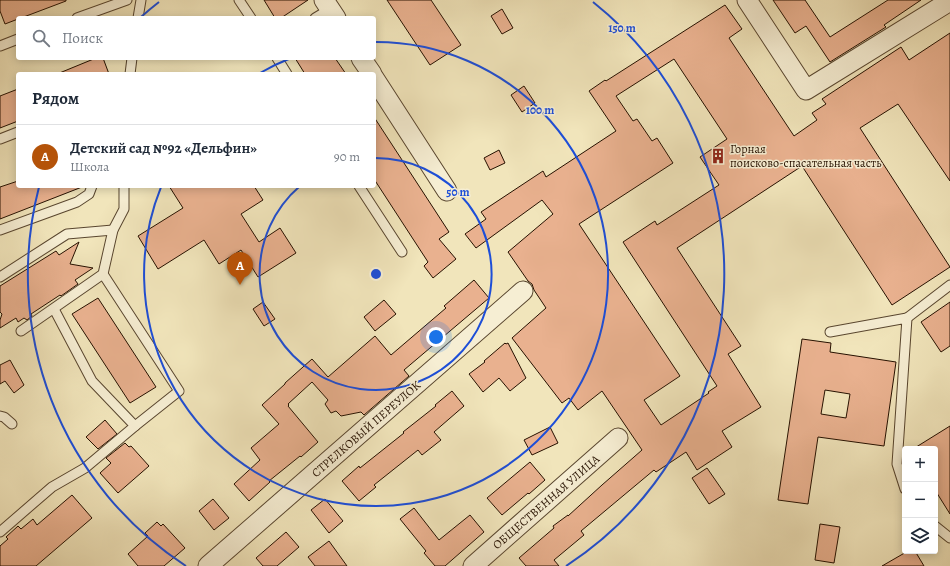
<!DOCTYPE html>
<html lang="ru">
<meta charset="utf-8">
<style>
:root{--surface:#fff;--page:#f2f2f3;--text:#1f2937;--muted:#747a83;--line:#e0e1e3;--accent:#b45309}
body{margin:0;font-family:Alegreya,serif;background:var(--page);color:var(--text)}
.controls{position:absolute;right:12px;bottom:12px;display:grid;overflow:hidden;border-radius:4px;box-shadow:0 2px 10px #0003}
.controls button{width:36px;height:36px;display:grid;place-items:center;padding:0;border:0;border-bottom:1px solid var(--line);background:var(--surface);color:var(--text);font:20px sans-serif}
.you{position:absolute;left:436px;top:337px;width:14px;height:14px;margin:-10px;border:3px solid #fff;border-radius:50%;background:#1a73e8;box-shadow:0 0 0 6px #1a73e833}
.badge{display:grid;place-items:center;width:26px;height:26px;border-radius:50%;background:var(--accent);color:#fff;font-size:13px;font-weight:700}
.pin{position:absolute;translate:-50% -33px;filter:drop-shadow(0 1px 2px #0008)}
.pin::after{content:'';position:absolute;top:21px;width:14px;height:12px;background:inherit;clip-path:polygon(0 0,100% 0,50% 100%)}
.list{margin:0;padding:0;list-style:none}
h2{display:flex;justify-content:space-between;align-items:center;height:52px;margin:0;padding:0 16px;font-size:17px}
h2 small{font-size:13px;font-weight:400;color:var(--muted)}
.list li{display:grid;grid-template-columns:26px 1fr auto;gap:12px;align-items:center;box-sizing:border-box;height:64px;padding:0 16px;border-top:1px solid var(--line)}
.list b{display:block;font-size:15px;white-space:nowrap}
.list p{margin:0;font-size:13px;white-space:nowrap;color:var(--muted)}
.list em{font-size:13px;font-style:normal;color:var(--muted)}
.icon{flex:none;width:22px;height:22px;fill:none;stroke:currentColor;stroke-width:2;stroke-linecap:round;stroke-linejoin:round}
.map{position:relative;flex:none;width:950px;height:566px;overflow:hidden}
.search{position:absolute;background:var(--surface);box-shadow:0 2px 10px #0003;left:16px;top:16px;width:360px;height:44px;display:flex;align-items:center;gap:10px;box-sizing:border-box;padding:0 14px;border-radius:4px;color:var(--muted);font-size:15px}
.panel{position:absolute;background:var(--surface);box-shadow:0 2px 10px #0003;left:16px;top:72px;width:360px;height:116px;border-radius:4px}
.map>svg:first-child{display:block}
.building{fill:#e9b18f;stroke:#261100;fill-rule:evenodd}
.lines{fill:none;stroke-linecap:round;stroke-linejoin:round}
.service-casing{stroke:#59462f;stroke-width:11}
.minor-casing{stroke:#59462f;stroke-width:21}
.service{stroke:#f6eed3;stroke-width:9}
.minor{stroke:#f6eed3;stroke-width:19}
.ring{fill:none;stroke:#1d4ed8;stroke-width:2}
.labels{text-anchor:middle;stroke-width:3;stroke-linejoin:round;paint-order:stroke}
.poi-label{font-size:12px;fill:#261100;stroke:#f6eed3;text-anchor:start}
.street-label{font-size:12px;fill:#261100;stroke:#f6eed3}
.centre{fill:#1d4ed8;stroke:#f6eed3;stroke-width:2}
.ring-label{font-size:12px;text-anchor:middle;font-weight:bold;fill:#1d4ed8;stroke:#f6eed3;stroke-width:3;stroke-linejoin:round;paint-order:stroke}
</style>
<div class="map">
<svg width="950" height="566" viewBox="0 0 950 566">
<rect width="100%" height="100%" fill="#f1e5bb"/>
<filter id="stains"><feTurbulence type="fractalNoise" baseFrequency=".005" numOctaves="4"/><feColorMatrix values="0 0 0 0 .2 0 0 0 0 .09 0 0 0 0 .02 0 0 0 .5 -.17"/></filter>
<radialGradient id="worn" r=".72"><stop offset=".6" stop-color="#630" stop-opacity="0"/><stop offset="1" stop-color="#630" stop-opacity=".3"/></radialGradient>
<!-- building -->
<g class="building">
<path d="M0 0H66V1L21 18H18V19L5 24 0 11Z"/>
<path d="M264 0H308L281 18H275Z"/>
<path d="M387 0H431L461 45 430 65Z"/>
<path d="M773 0H805L830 37 888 0H921L884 25 886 27 830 62 806 26 795 33Z"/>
<path d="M725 5 742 29 729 38 794 136 817 120 812 113 826 104 822 99 901 47 909 60 950 33V181L898 104 860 128 950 267 892 305 802 166 677 248 741 346 728 354 761 407 722 431 732 447 697 470 686 452 656 472 654 470 581 531 584 535 554 560 559 566H526L519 558 554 528 553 526 568 515V516L602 485 642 450 602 391 578 410 569 398 562 403 512 338 546 308 534 290 532 284 528 281 508 252 553 214 542 200 476 248 465 234 486 219 481 212 543 171 546 177 616 131 589 91 605 80 606 81ZM674 59 727 139 700 157 719 185 657 225 655 221 623 242 717 386 708 392 709 393 661 425 644 400 680 376 579 224 673 163 657 138 652 141 637 119 633 121 616 96Z"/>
<path d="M502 9 513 28 502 34 491 16Z"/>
<path d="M96 58H103L109 74H57Z"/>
<path d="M295 58H335L346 74H305Z"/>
<path d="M524 86 535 103 522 112 511 95Z"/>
<path d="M18 89V121L0 128V96Z"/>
<path d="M374 117 449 232 439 239 456 259 433 278 424 266 428 262 374 179Z"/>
<path d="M499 150 505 163 490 170 484 158Z"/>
<path d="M18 181V186H82V187L0 219V187Z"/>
<path d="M169 186H254L263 200 241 214 259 242 280 228 296 253 258 277 241 250 219 264 204 240 158 269 138 236 183 208Z"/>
<path d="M79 242 70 264 93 268 75 280 78 284 61 296 60 295 31 314 32 316 27 320 24 318 18 322 16 318 0 328V320L2 314 0 312V286L56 251 59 255Z"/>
<path d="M474 280 489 298 404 370 409 376 364 415 361 412 341 416 336 411 331 413 325 404 328 400 312 382 288 404 289 405 288 406 318 442 301 457 300 456 269 481 270 482 249 501 234 484 260 460 251 448 279 424 262 405 285 384V383L312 359 328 377 375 336 391 355 446 308 444 306Z"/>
<path d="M98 298 156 387 130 403 72 314Z"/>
<path d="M384 300 396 314 375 331 364 317Z"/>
<path d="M263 302 275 319 264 326 253 309Z"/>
<path d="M950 302V346L941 352 921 322Z"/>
<path d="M802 339 831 343 830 352 896 362 884 446 818 437 808 504 778 500ZM825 390 850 394 846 418 821 414Z"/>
<path d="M505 343 506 344 508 343 526 378 510 391 499 378 483 392 469 374 485 362 484 361Z"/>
<path d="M10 360 24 385 14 393 5 381 0 384V365Z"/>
<path d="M452 391 464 406 434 432 441 440 422 455 418 450 374 485 376 487 359 501 342 481 359 466 360 468 404 433 403 432 436 406 435 405Z"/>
<path d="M105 420 117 434 98 449 86 437Z"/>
<path d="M950 426V514L935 490V449H913Z"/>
<path d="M550 427 558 443 532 455 524 440Z"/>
<path d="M125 443 129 447 131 446 149 466 118 493 100 473 111 463 106 458Z"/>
<path d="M530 462 545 480 529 494 528 493 502 515 487 498Z"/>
<path d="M707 468 725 494 709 504 692 478Z"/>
<path d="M72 495 92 518 36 566H0V546L8 539 6 537 18 526 21 529 33 519 37 525Z"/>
<path d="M213 499 229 518 214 530 199 511Z"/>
<path d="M325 499 343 521 329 533 311 510Z"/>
<path d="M414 508 439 540 470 515 484 532 445 566H435L424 553 426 551 400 519Z"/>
<path d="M157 522 161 526 163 524 185 548 164 566H138L128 554 148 536 145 533Z"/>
<path d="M820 524 840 527 834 563 815 560Z"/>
<path d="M286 532 299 547 277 566H263L256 558Z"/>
<path d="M329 541 347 566H315L308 557Z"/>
<path d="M908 551H915L924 566H882Z"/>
</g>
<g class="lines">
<defs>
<g id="service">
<path d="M239 0 251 18"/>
<path d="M77 18 127 0"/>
<path d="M138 18 141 0"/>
<path d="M315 18 330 9"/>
<path d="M0 46 18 39"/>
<path d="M277 58 287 74"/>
<path d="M130 74 132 58"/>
<path d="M0 139 18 132"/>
<path d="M359 186 402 252"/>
<path d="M0 230 77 202 89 194 92 186"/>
<path d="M103 274 179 391 135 426"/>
<path d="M0 277 67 234 113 230"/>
<path d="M907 318 950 285"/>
<path d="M21 331 103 274 113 230 124 209V186"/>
<path d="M830 332 907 318 897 464 905 489"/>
<path d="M0 416 4 417 12 424"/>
<path d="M935 526 950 538"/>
<path d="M0 532 52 487 85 468 135 426 92 381 54 309"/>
</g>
<g id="minor">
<path d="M324 0 336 18"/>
<path d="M747 0 806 90 950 1"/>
<path d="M361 58 372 74"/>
<path d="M374 78 447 191"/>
<path d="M208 566 523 291"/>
<path d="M473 566 618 438"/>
</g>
</defs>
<!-- service casing -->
<use href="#service" class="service-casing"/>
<!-- minor casing -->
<use href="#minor" class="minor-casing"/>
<!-- service -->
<use href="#service" class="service"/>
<!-- minor -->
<use href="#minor" class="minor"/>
</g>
<!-- distance rings -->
<g class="ring">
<path d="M375 158A116 116 0 1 1 300 186"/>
<path d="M260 73A232 232 0 0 1 291 58M376 42A232 232 0 1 1 161 187"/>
<path d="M186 566A348 348 0 0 1 39 187M141 17A348 348 0 0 1 159 2M593 2A348 348 0 0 1 566 566"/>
</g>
<!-- icons -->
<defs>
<symbol id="building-bare" viewBox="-9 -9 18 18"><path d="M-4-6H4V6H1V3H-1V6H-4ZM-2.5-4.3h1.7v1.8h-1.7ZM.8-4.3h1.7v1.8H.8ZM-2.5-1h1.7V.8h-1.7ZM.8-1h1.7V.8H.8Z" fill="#8f2418" stroke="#f6eed3" stroke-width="2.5" paint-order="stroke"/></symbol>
</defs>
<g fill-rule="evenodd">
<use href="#building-bare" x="707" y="145" width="22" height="22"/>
</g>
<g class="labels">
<!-- poi labels -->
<g class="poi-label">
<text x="730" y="153">Горная<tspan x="730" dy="14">поисково-спасательная часть</tspan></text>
</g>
<!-- street labels -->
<g class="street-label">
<text transform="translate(366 429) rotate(-41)" y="4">СТРЕЛКОВЫЙ ПЕРЕУЛОК</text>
<text transform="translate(546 502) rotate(-41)" y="4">ОБЩЕСТВЕННАЯ УЛИЦА</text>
</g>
</g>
<circle cx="376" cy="274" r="6" class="centre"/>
<g class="ring-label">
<text x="622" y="32">150 m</text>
<text x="540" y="114">100 m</text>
<text x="458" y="196">50 m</text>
</g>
<rect width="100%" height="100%" filter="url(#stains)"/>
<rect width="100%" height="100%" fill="url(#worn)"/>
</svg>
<div class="controls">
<button>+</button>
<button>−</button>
<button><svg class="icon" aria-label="layers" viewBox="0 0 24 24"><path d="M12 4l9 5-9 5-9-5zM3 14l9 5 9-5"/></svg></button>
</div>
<div class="you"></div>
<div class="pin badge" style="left:240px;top:285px">A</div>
<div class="search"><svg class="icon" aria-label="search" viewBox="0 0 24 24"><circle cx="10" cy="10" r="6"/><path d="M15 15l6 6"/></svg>Поиск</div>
<section class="panel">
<h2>Рядом<small></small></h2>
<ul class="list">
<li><span class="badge">A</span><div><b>Детский сад №92 «Дельфин»</b><p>Школа</p></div><em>90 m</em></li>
</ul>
</section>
</div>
